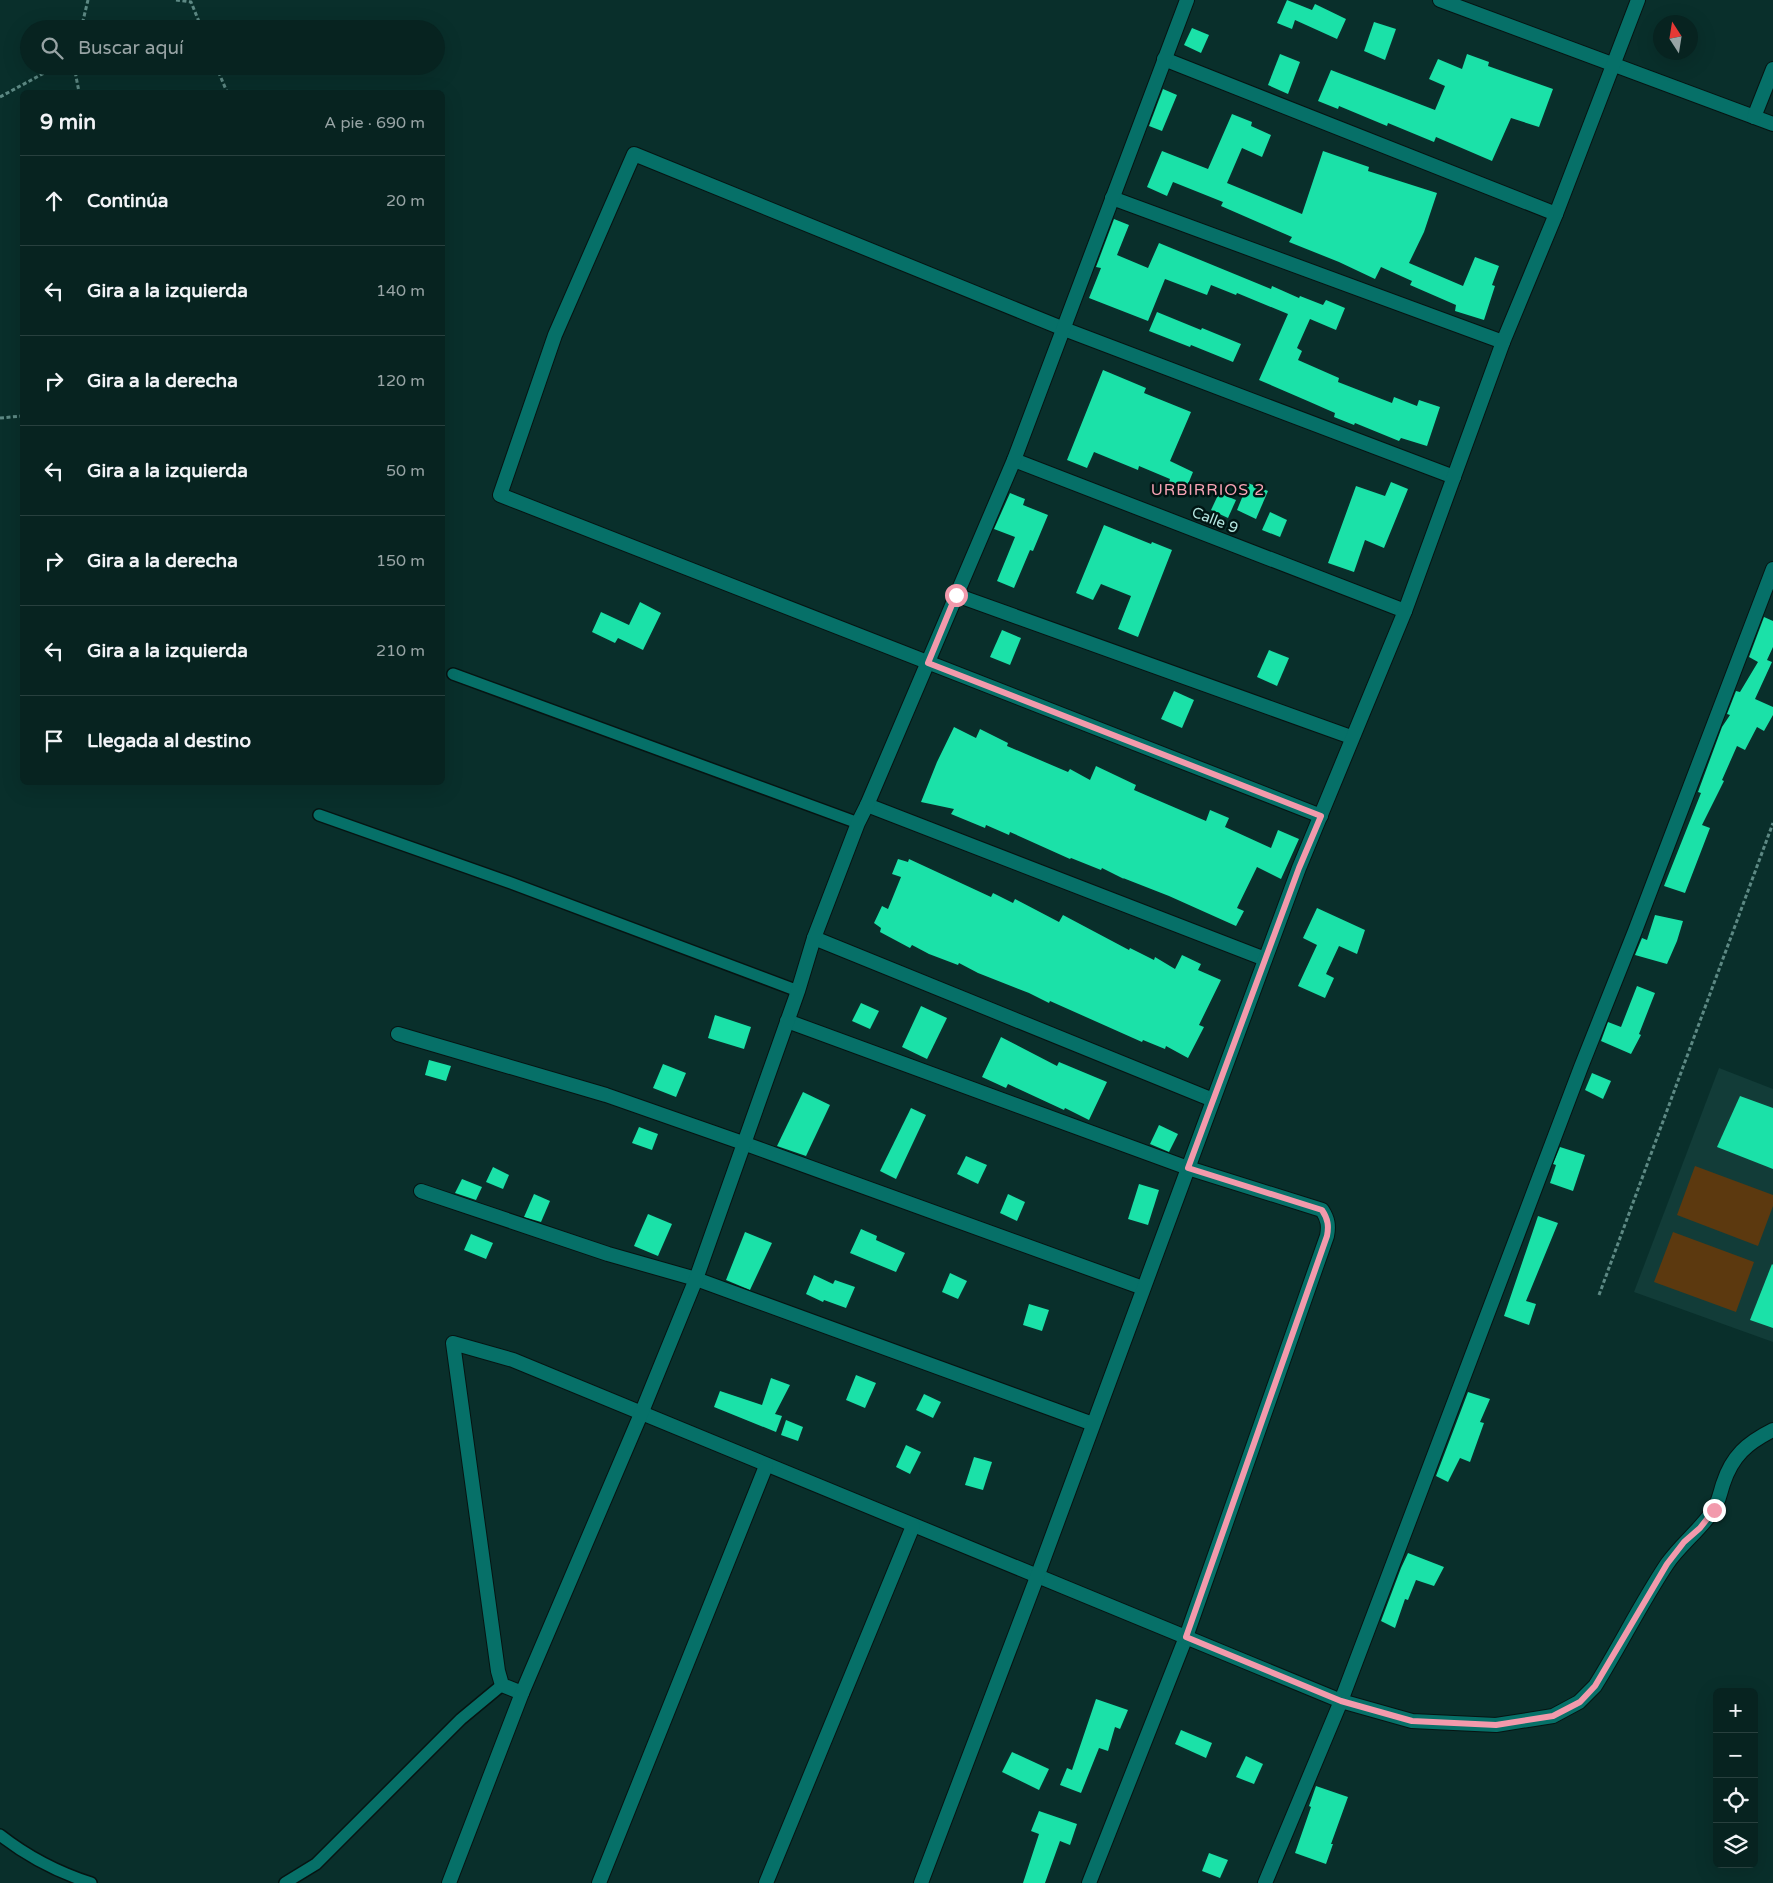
<!DOCTYPE html>
<html lang="es">
<meta charset="utf-8">
<style>
:root{--surface:#072320;--page:#102b29;--text:#f1f3f6;--muted:#98a4a5;--line:#28403e}
body{margin:0;font-family:"Varela Round",sans-serif;background:var(--page);color:var(--text)}
.controls{position:absolute;right:15px;bottom:15px;display:grid;overflow:hidden;border-radius:8px;box-shadow:0 5px 20px #0002}
.controls button{width:45px;height:45px;display:grid;place-items:center;padding:0;border:0;border-bottom:1px solid var(--line);background:var(--surface);color:var(--text);font:25px sans-serif}
.compass{position:absolute;left:1653px;top:15px;width:45px;height:45px;border-radius:50%;background:var(--surface);box-shadow:0 5px 20px #0002;rotate:348deg}
.stop{position:absolute;width:15px;height:15px;margin:-11px;border:4px solid #f29aac;border-radius:50%;background:#fff}
.stop.end{background:#f29aac;border-color:#fff;box-shadow:0 1px 5px #0008}
.list{margin:0;padding:0;list-style:none}
h2{display:flex;justify-content:space-between;align-items:center;height:65px;margin:0;padding:0 20px;font-size:21px}
h2 small{font-size:16px;font-weight:400;color:var(--muted)}
.list li{display:grid;grid-template-columns:32px 1fr auto;gap:15px;align-items:center;box-sizing:border-box;height:90px;padding:0 20px;border-top:1px solid var(--line)}
.list b{display:block;font-size:19px;white-space:nowrap}
.list em{font-size:16px;font-style:normal;color:var(--muted)}
.icon{flex:none;width:28px;height:28px;fill:none;stroke:currentColor;stroke-width:2;stroke-linecap:round;stroke-linejoin:round}
.map{position:relative;flex:none;width:1773px;height:1883px;overflow:hidden}
.search{position:absolute;background:var(--surface);box-shadow:0 5px 20px #0002;left:20px;top:20px;width:425px;height:55px;display:flex;align-items:center;gap:12px;box-sizing:border-box;padding:0 18px;border-radius:28px;color:var(--muted);font-size:19px}
.panel{position:absolute;background:var(--surface);box-shadow:0 5px 20px #0002;left:20px;top:90px;width:425px;height:695px;border-radius:8px}
.map>svg:first-child{display:block}
.built{fill:#123c38}
.green{fill:#5c390f}
.building{fill:#1be1a8}
.lines{fill:none;stroke-linecap:round;stroke-linejoin:round}
.service-casing{stroke:#061412;stroke-width:14}
.minor-casing{stroke:#061412;stroke-width:16}
.path{stroke:#5d8984;stroke-width:3;stroke-dasharray:4 2.5;stroke-linecap:butt}
.service{stroke:#067068;stroke-width:11}
.minor{stroke:#067068;stroke-width:14}
.route{stroke:#f29aac;stroke-width:6}
.labels{text-anchor:middle;stroke-width:5;stroke-linejoin:round;paint-order:stroke}
.street-label{font-size:15px;fill:#b4e6e0;stroke:#001513}
.neighbourhood-label{font-size:16px;letter-spacing:1px;fill:#f6a3b4;stroke:#001513}
</style>
<div class="map">
<svg width="1773" height="1883" viewBox="0 0 1773 1883">
<rect width="100%" height="100%" fill="#092f2b"/>
<!-- built -->
<path class="built" d="M1719 1068 1773 1089V1342L1634 1292Z"/>
<!-- green -->
<g class="green">
<path d="M1695 1166 1773 1195V1206L1758 1246 1677 1215Z"/>
<path d="M1673 1232 1754 1262 1736 1312 1654 1282Z"/>
</g>
<!-- building -->
<g class="building">
<path d="M1287 0 1312 10 1315 4 1346 19 1337 39 1295 20 1292 29 1277 23Z"/>
<path d="M1374 22 1396 29 1385 60 1364 51Z"/>
<path d="M1192 28 1209 35 1201 53 1184 45Z"/>
<path d="M1280 54 1300 62 1288 94 1268 85Z"/>
<path d="M1467 54 1489 62 1488 66 1553 89 1539 127 1511 118 1492 161 1436 137 1434 142 1388 123 1387 126 1339 106 1338 109 1318 101 1331 70 1435 110 1445 86 1429 79 1438 59 1462 69Z"/>
<path d="M1163 89 1177 95 1162 131 1149 126Z"/>
<path d="M1232 114 1252 122 1251 126 1271 135 1262 157 1242 148 1227 183 1302 214 1323 151 1369 167 1368 171 1437 193 1424 232 1409 263 1463 286 1475 257 1499 266 1492 285 1495 286 1484 320 1455 311 1456 305 1410 285 1412 281 1381 267 1375 279 1339 262 1289 242 1292 237 1221 206 1223 202 1173 182 1167 196 1147 187 1162 151 1208 169Z"/>
<path d="M1114 219 1129 225 1117 255 1148 268 1159 243 1271 289 1272 286 1299 298 1300 296 1323 305 1326 300 1345 308 1336 330 1310 319 1297 348 1302 351 1298 360 1339 378 1338 382 1392 403 1394 397 1417 406 1419 400 1440 407 1427 446 1401 438 1399 441 1355 423 1354 425 1334 417 1335 413 1310 402 1259 380 1288 314 1237 293 1236 295 1211 285 1207 295 1165 279 1148 321 1089 298 1101 268 1096 267Z"/>
<path d="M1157 312 1201 330 1202 328 1241 344 1233 362 1191 345 1190 347 1149 331Z"/>
<path d="M1103 370 1146 388 1144 393 1191 412 1170 461 1193 472 1186 489 1169 482 1170 479 1139 466 1138 470 1094 452 1087 468 1067 460Z"/>
<path d="M1391 482 1408 489 1384 548 1365 540 1354 572 1328 563 1356 486 1385 496Z"/>
<path d="M1248 483 1268 491 1256 519 1237 510Z"/>
<path d="M1010 493 1025 499 1023 505 1048 515 1033 551 1030 550 1014 588 997 581 1015 537 994 529Z"/>
<path d="M1219 493 1236 500 1228 518 1211 510Z"/>
<path d="M1270 512 1287 520 1280 537 1262 530Z"/>
<path d="M1104 525 1151 544 1152 542 1172 550 1138 637 1118 629 1131 596 1101 584 1093 600 1076 593Z"/>
<path d="M640 602 661 613 643 650 618 638 615 643 592 632 601 612 629 625Z"/>
<path d="M1764 617 1773 621V647L1767 660 1772 662 1755 699 1773 707V715L1764 731 1757 727 1745 750 1737 746 1722 780 1724 781 1702 825 1710 828 1685 893 1664 886 1701 793 1698 792 1722 727 1730 715 1727 714 1736 691 1740 692 1758 662 1749 657Z"/>
<path d="M1002 630 1021 638 1010 665 990 657Z"/>
<path d="M1269 650 1289 658 1277 686 1257 677Z"/>
<path d="M1174 691 1194 700 1182 728 1161 719Z"/>
<path d="M954 727 976 738 980 729 1008 743 1007 746 1068 772 1070 769 1090 780 1096 766 1136 785 1134 790 1206 821 1210 810 1229 818 1225 827 1271 848 1278 830 1299 839 1281 879 1257 867 1237 908 1244 911 1236 926 1169 896 1123 878 1124 879 1102 868 1101 870 1071 858 1070 859 1010 832 1009 835 986 825 985 828 951 814 954 809 921 802 937 762Z"/>
<path d="M898 859 908 862 909 859 991 897 993 893 1013 903 1015 899 1059 922 1063 915 1129 950 1130 948 1154 960 1155 957 1175 969 1182 955 1201 964 1198 970 1221 980 1199 1025 1204 1027 1188 1058 1166 1046 1165 1049 1143 1040 1142 1042 1050 1001 1049 1003 1029 993 978 973 959 963 958 965 929 954 912 945 910 948 880 932 881 928 874 923 882 906 888 909 901 877 892 874Z"/>
<path d="M1317 908 1365 930 1357 954 1339 946 1326 974 1334 978 1325 998 1298 986 1317 945 1303 938Z"/>
<path d="M1655 915 1683 921 1677 941 1667 964 1635 955 1642 938 1647 940Z"/>
<path d="M1637 986 1655 993 1639 1034 1641 1035 1631 1054 1601 1041 1608 1022 1621 1027Z"/>
<path d="M861 1003 879 1011 870 1029 852 1021Z"/>
<path d="M921 1006 947 1018 927 1059 902 1047Z"/>
<path d="M715 1015 751 1027 744 1049 708 1038Z"/>
<path d="M1001 1037 1057 1066 1059 1062 1107 1082 1089 1120 1065 1108 1064 1110 1008 1084 1006 1088 982 1077Z"/>
<path d="M429 1060 451 1066 446 1081 425 1075Z"/>
<path d="M663 1064 686 1073 676 1097 653 1088Z"/>
<path d="M1592 1073 1611 1081 1603 1099 1585 1090Z"/>
<path d="M803 1092 830 1105 806 1156 777 1146Z"/>
<path d="M1740 1096 1773 1108V1169L1717 1147Z"/>
<path d="M911 1108 926 1115 896 1179 880 1171Z"/>
<path d="M1159 1125 1178 1134 1169 1152 1150 1144Z"/>
<path d="M639 1127 658 1134 652 1150 632 1143Z"/>
<path d="M1560 1147 1585 1155 1573 1191 1550 1183 1556 1165 1553 1164Z"/>
<path d="M966 1156 987 1165 978 1184 957 1174Z"/>
<path d="M493 1167 509 1175 503 1189 486 1182Z"/>
<path d="M462 1179 482 1187 476 1200 455 1193Z"/>
<path d="M1139 1184 1159 1190 1148 1225 1128 1219Z"/>
<path d="M534 1194 550 1201 541 1222 524 1217Z"/>
<path d="M1008 1194 1025 1202 1017 1221 1000 1213Z"/>
<path d="M648 1214 672 1224 658 1256 634 1246Z"/>
<path d="M1538 1216 1558 1223 1526 1301 1536 1304 1529 1325 1504 1316Z"/>
<path d="M861 1229 877 1236 876 1240 905 1253 896 1272 850 1253Z"/>
<path d="M745 1232 772 1243 750 1290 726 1280Z"/>
<path d="M471 1234 493 1243 486 1259 464 1250Z"/>
<path d="M1772 1264 1773 1265V1328L1750 1320Z"/>
<path d="M950 1273 967 1281 958 1299 942 1292Z"/>
<path d="M814 1275 833 1284 835 1280 855 1287 846 1308 824 1300 823 1302 806 1294Z"/>
<path d="M1029 1304 1049 1310 1042 1331 1023 1325Z"/>
<path d="M856 1375 876 1383 865 1408 846 1400Z"/>
<path d="M771 1378 790 1385 775 1414 782 1416 776 1432 714 1407 720 1391 762 1405Z"/>
<path d="M1468 1392 1490 1399 1480 1422 1484 1423 1470 1462 1460 1458 1448 1482 1436 1476Z"/>
<path d="M924 1394 941 1402 933 1418 916 1410Z"/>
<path d="M786 1420 803 1427 798 1441 781 1435Z"/>
<path d="M906 1445 921 1452 910 1474 896 1467Z"/>
<path d="M974 1457 992 1462 983 1490 965 1485Z"/>
<path d="M1408 1553 1444 1567 1434 1586 1416 1580 1408 1600 1405 1599 1395 1628 1381 1621 1401 1568Z"/>
<path d="M1096 1699 1128 1710 1120 1729 1115 1727 1108 1751 1099 1748 1081 1793 1060 1785 1067 1768 1072 1770Z"/>
<path d="M1181 1730 1212 1743 1206 1758 1175 1744Z"/>
<path d="M1012 1752 1049 1769 1039 1790 1002 1772Z"/>
<path d="M1246 1756 1263 1764 1254 1784 1236 1777Z"/>
<path d="M1316 1786 1348 1797 1331 1844H1333L1326 1864 1295 1853 1311 1807 1309 1806Z"/>
<path d="M1039 1811 1077 1824 1070 1845 1060 1841 1045 1883H1023L1039 1834 1031 1831Z"/>
<path d="M1209 1853 1228 1860 1220 1878 1202 1871Z"/>
</g>
<g class="lines">
<defs>
<g id="service">
<path d="M453 674 858 823"/>
<path d="M319 815 511 883 798 991"/>
<path d="M0 1835C28 1857 57 1872 91 1883"/>
<path d="M285 1883 316 1864 461 1719 502 1685"/>
</g>
<g id="minor">
<path d="M1440 0 1773 124"/>
<path d="M1164 59 1556 214"/>
<path d="M1754 117 1773 69"/>
<path d="M1112 198 1503 342"/>
<path d="M1014 460 1405 611"/>
<path d="M956 595 1351 737"/>
<path d="M867 805 1265 959"/>
<path d="M1321 816 500 495 555 335 634 154 1064 329 1454 477"/>
<path d="M814 938 1213 1100"/>
<path d="M787 1021 1188 1168 1322 1210C1328 1219 1329 1226 1327 1236L1186 1637 1089 1883"/>
<path d="M398 1034 606 1095 743 1143 1143 1288"/>
<path d="M421 1191 608 1254 696 1279 1093 1424"/>
<path d="M522 1693 502 1685 498 1671 453 1343 513 1360 1341 1701 1412 1721 1496 1725 1553 1716 1579 1702 1595 1686C1620 1646 1641 1603 1667 1564 1680 1545 1699 1531 1712 1512 1718 1505 1720 1493 1723 1484 1732 1456 1747 1443 1773 1430"/>
<path d="M449 1883 522 1693 641 1414 696 1279 798 991 814 938 858 823 867 805 1014 460 1187 0"/>
<path d="M599 1883 766 1466"/>
<path d="M766 1883 913 1526"/>
<path d="M921 1883 1037 1577 1299 868 1405 611 1503 342 1556 214 1638 0"/>
<path d="M1265 1883 1341 1701 1581 1067 1635 931 1773 569"/>
</g>
</defs>
<!-- service casing -->
<use href="#service" class="service-casing"/>
<!-- minor casing -->
<use href="#minor" class="minor-casing"/>
<!-- path -->
<g class="path">
<path d="M176 0 191 2 202 29"/>
<path d="M81 29 88 0"/>
<path d="M74 66 79 92"/>
<path d="M216 66 227 92"/>
<path d="M0 97 57 66"/>
<path d="M0 418 22 416"/>
<path d="M1599 1295 1773 823"/>
</g>
<!-- service -->
<use href="#service" class="service"/>
<!-- minor -->
<use href="#minor" class="minor"/>
</g>
<g class="lines">
<!-- route -->
<path class="route" d="M956 595 928 663 1321 816 1299 868 1188 1168 1322 1210C1328 1219 1329 1226 1327 1236L1186 1637 1341 1701 1412 1721 1496 1725 1553 1716 1580 1702 1595 1686 1667 1564 1684 1542 1700 1528 1714 1510"/>
</g>
<g class="labels">
<!-- street labels -->
<g class="street-label">
<text transform="translate(1215 520) rotate(21)" y="5">Calle 9</text>
</g>
<!-- neighbourhood labels -->
<g class="neighbourhood-label">
<text x="1208" y="495">URBIRRIOS 2</text>
</g>
</g>
</svg>
<div class="controls">
<button>+</button>
<button>−</button>
<button><svg class="icon" aria-label="locate" viewBox="0 0 24 24"><circle cx="12" cy="12" r="6"/><path d="M12 2v4M12 18v4M2 12h4M18 12h4"/></svg></button>
<button><svg class="icon" aria-label="layers" viewBox="0 0 24 24"><path d="M12 4l9 5-9 5-9-5zM3 14l9 5 9-5"/></svg></button>
</div>
<svg class="compass" viewBox="-18 -18 36 36"><path d="M0-13l5 13h-10z" fill="#e53935"/><path d="M0 13l5-13h-10z" fill="#98a4a5"/></svg>
<div class="stop" style="left:956px;top:595px"></div>
<div class="stop end" style="left:1714px;top:1510px"></div>
<div class="search"><svg class="icon" aria-label="search" viewBox="0 0 24 24"><circle cx="10" cy="10" r="6"/><path d="M15 15l6 6"/></svg>Buscar aquí</div>
<section class="panel">
<h2>9 min<small>A pie · 690 m</small></h2>
<ul class="list">
<li><svg class="icon" aria-label="ahead" viewBox="0 0 24 24"><path d="M12 20V5M6 11l6-6 6 6"/></svg><div><b>Continúa</b></div><em>20 m</em></li>
<li><svg class="icon" aria-label="left" viewBox="0 0 24 24"><path d="M17 20v-9H6M10 6l-5 5 5 5"/></svg><div><b>Gira a la izquierda</b></div><em>140 m</em></li>
<li><svg class="icon" aria-label="right" viewBox="0 0 24 24"><path d="M7 20v-9h11M14 6l5 5-5 5"/></svg><div><b>Gira a la derecha</b></div><em>120 m</em></li>
<li><svg class="icon" aria-label="left" viewBox="0 0 24 24"><path d="M17 20v-9H6M10 6l-5 5 5 5"/></svg><div><b>Gira a la izquierda</b></div><em>50 m</em></li>
<li><svg class="icon" aria-label="right" viewBox="0 0 24 24"><path d="M7 20v-9h11M14 6l5 5-5 5"/></svg><div><b>Gira a la derecha</b></div><em>150 m</em></li>
<li><svg class="icon" aria-label="left" viewBox="0 0 24 24"><path d="M17 20v-9H6M10 6l-5 5 5 5"/></svg><div><b>Gira a la izquierda</b></div><em>210 m</em></li>
<li><svg class="icon" aria-label="arrive" viewBox="0 0 24 24"><path d="M6 21V4h12l-3 4 3 4H6"/></svg><div><b>Llegada al destino</b></div></li>
</ul>
</section>
</div>
